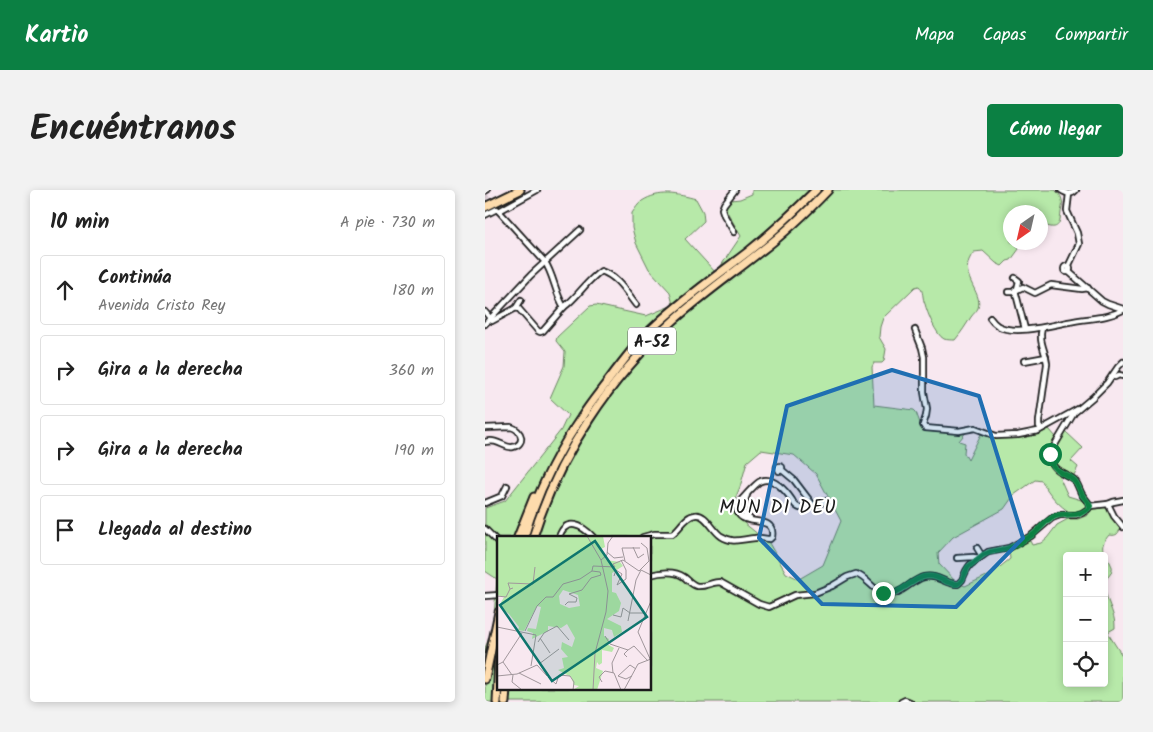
<!DOCTYPE html>
<html lang="es">
<meta charset="utf-8">
<style>
:root{--surface:#fff;--page:#f2f2f2;--text:#222;--muted:#767676;--line:#e0e0e0;--accent:#0b8043}
body{margin:0;font-family:Kalam,sans-serif;background:var(--page);color:var(--text)}
.controls{position:absolute;right:15px;bottom:15px;display:grid;overflow:hidden;border-radius:5px;box-shadow:0 2px 8px #0003}
.controls button{width:45px;height:45px;display:grid;place-items:center;padding:0;border:0;border-bottom:1px solid var(--line);background:var(--surface);color:var(--text);font:25px sans-serif}
.compass{position:absolute;left:518px;top:15px;width:45px;height:45px;border-radius:50%;background:var(--surface);box-shadow:0 2px 8px #0003;rotate:214deg}
.stop{position:absolute;width:15px;height:15px;margin:-11px;border:4px solid #0b8043;border-radius:50%;background:#fff}
.stop.end{background:#0b8043;border-color:#fff;box-shadow:0 1px 5px #0008}
.list{margin:0;padding:0;list-style:none}
h2{display:flex;justify-content:space-between;align-items:center;height:65px;margin:0;padding:0 20px;font-size:21px}
h2 small{font-size:16px;font-weight:400;color:var(--muted)}
.list li{display:grid;grid-template-columns:32px 1fr auto;gap:15px;align-items:center;box-sizing:border-box;height:70px;margin:0 10px 10px;padding:0 10px;border:1px solid var(--line);border-radius:5px}
.list b{display:block;font-size:19px;white-space:nowrap}
.list p{margin:0;font-size:16px;white-space:nowrap;color:var(--muted)}
.list em{font-size:16px;font-style:normal;color:var(--muted)}
.icon{flex:none;width:28px;height:28px;fill:none;stroke:currentColor;stroke-width:2;stroke-linecap:round;stroke-linejoin:round}
.map{position:relative;flex:none;width:638px;height:512px;overflow:hidden;border-radius:5px}
header{display:flex;align-items:center;gap:30px;box-sizing:border-box;height:70px;padding:0 25px;background:var(--accent);color:#fff}
header strong{font-size:24px}
nav{display:flex;gap:28px;margin-inline-start:auto;font-size:18px}
.intro{display:flex;align-items:center;justify-content:space-between;box-sizing:border-box;height:120px;padding:0 30px}
h1{margin:0;font-size:35px}
.button{padding:12px 22px;border-radius:5px;background:var(--accent);color:#fff;font-size:18px;font-weight:700}
main{display:flex;gap:30px;padding:0 30px}
aside{flex:1;background:var(--surface);border-radius:5px;box-shadow:0 2px 8px #0003}
.map>svg:first-child{display:block}
.green{fill:#b7e9a9;stroke:#6a8262;fill-rule:evenodd}
.lines{fill:none;stroke-linecap:round;stroke-linejoin:round}
.minor-tunnel{stroke:#d7c9d0;stroke-width:4.5;stroke-dasharray:4.5 2;stroke-linecap:butt}
.minor-casing{stroke:#1c1c1c;stroke-width:8}
.highway-casing{stroke:#1c1c1c;stroke-width:11}
.minor{stroke:#fff;stroke-width:4.5}
.highway{stroke:#fddbac;stroke-width:7}
.route{stroke:#0b8043;stroke-width:6}
.marked{fill:#1f6fb2;fill-opacity:0.2;stroke:#1f6fb2;stroke-width:4;stroke-linejoin:round}
.labels{text-anchor:middle;stroke-width:4.5;stroke-linejoin:round;paint-order:stroke}
.shield{fill:#fff;stroke:#606060;stroke-width:1}
.shield-label{font-size:16px;font-weight:bold;fill:#1c1c1c}
.neighbourhood-label{font-size:19px;letter-spacing:1px;fill:#1c1c1c;stroke:#fff}
.inset-road{fill:none;stroke:#a0969b;stroke-width:1}
.view{fill:#0f766e;fill-opacity:0.15;stroke:#0f766e;stroke-width:2.5}
.inset-edge{fill:none;stroke:#1c1c1c;stroke-width:2.5}
</style>
<header>
<strong>Kartio</strong>
<nav><a>Mapa</a><a>Capas</a><a>Compartir</a></nav>
</header>
<div class="intro"><h1>Encuéntranos</h1><a class="button">Cómo llegar</a></div>
<main>
<aside>
<h2>10 min<small>A pie · 730 m</small></h2>
<ul class="list">
<li><svg class="icon" aria-label="ahead" viewBox="0 0 24 24"><path d="M12 20V5M6 11l6-6 6 6"/></svg><div><b>Continúa</b><p>Avenida Cristo Rey</p></div><em>180 m</em></li>
<li><svg class="icon" aria-label="right" viewBox="0 0 24 24"><path d="M7 20v-9h11M14 6l5 5-5 5"/></svg><div><b>Gira a la derecha</b></div><em>360 m</em></li>
<li><svg class="icon" aria-label="right" viewBox="0 0 24 24"><path d="M7 20v-9h11M14 6l5 5-5 5"/></svg><div><b>Gira a la derecha</b></div><em>190 m</em></li>
<li><svg class="icon" aria-label="arrive" viewBox="0 0 24 24"><path d="M6 21V4h12l-3 4 3 4H6"/></svg><div><b>Llegada al destino</b></div></li>
</ul>
</aside>
<div class="map">
<svg width="638" height="512" viewBox="0 0 638 512">
<rect width="100%" height="100%" fill="#f8e8f0"/>
<filter id="ink" filterUnits="userSpaceOnUse"><feTurbulence type="fractalNoise" baseFrequency=".02" numOctaves="2"/><feDisplacementMap in="SourceGraphic" scale="10" xChannelSelector="R" yChannelSelector="G"/><feConvolveMatrix kernelMatrix="1 2 1 2 8 2 1 2 1" color-interpolation-filters="sRGB"/></filter>
<g filter="url(#ink)">
<!-- green -->
<g class="green">
<path d="M267 0H570C573 3 576 5 577 10 578 14 577 18 576 22 575 33 574 40 562 36L556 26V22H526L525 35 524 40 525 44 526 52 530 53 534 59 526 70 522 71 517 76 511 73 498 61 489 62C470 84 499 102 493 118 492 121 488 124 486 127 481 135 476 143 470 150 467 150 462 150 459 149 451 145 442 122 440 114 437 108 439 101 434 96L430 97 398 128 395 137 394 147 401 159 399 171 397 173H389L387 177 389 215 429 220 431 222 436 236 482 241 474 251 480 253 479 263 483 270 497 242 508 246 550 243 564 239 571 247 564 263 563 271 574 286 583 306 596 310 601 315 598 321 586 323C574 316 563 303 557 291L550 290 529 305 519 319 468 347 453 363 454 374 471 392 480 396 506 384 525 369 524 360 544 349 547 355 556 353 562 348 572 335 583 329H593L603 325 607 318 617 316 623 318 627 328 635 339C633 345 630 346 624 345 614 357 617 360 625 372 626 375 628 377 627 379 627 385 621 387 620 392 618 408 631 422 630 438L623 442 624 445 638 467V512H0V458L8 438 12 389 0 381V318L20 311 76 240 83 225 65 208 79 176 80 162 71 151 72 147 105 116 111 115 161 126 188 115 185 102 164 79 151 53 147 38V23C150 19 153 14 157 11 174 0 193 4 211 9L218 22 219 31 200 49 231 83 256 46 253 41 240 18 246 10 255 9 267 4ZM276 260 309 265 331 284 356 331 338 375 314 389 301 383 284 353 254 329 246 319 255 297 262 272ZM14 347H165V498H14ZM582 366H619V493H582Z"/>
<path d="M580 241 598 258 586 271 593 277 588 287 572 279 570 275 573 270 568 268 567 264Z"/>
</g>
<g class="lines">
<!-- minor-tunnel -->
<path class="minor-tunnel" d="M0 5 12 19"/>
<defs>
<g id="minor">
<path d="M576 0C581 3 586 6 591 0"/>
<path d="M0 1 2 0"/>
<path d="M14 21 52 0"/>
<path d="M0 25 12 19 60 72C69 86 70 103 79 117 93 107 101 91 116 81 133 87 140 101 151 115"/>
<path d="M249 42 239 25 237 19 239 14 250 0"/>
<circle cx="582" cy="79" r="3"/>
<path d="M583 77 594 54 592 43 582 21 584 4"/>
<path d="M583 81 617 111 623 114 638 119"/>
<path d="M530 88 534 91 532 99"/>
<path d="M530 100 540 139"/>
<path d="M523 102H528L538 97 550 103 566 95 597 99 603 98"/>
<path d="M31 118 36 110"/>
<path d="M0 122 5 128"/>
<path d="M505 128C507 131 510 134 513 136 531 146 570 134 589 131 606 128 623 128 638 120"/>
<path d="M4 129 7 131 31 118 34 119 53 141 55 142 58 141 79 117"/>
<path d="M0 134 46 85 95 40"/>
<path d="M430 140 437 158 439 167V202L442 219 441 226 438 235 440 238 474 241 490 238 511 246 533 245 553 241 593 219"/>
<path d="M539 171 561 167"/>
<path d="M627 186 630 187 634 185 638 186"/>
<path d="M0 238 26 237C37 240 41 254 28 257 19 259 14 248 0 252"/>
<path d="M556 239 554 236V231L562 174C561 161 553 152 557 138"/>
<path d="M297 280 294 281 292 277 295 276 297 277V280L309 290 328 315"/>
<path d="M262 305C258 315 255 323 265 329"/>
<path d="M0 313 17 306 22 296"/>
<path d="M623 314 628 312 638 310"/>
<path d="M605 316C603 311 601 310 598 306 594 301 593 292 588 289 575 280 566 282 565 263L589 223 608 207 622 193 633 177 638 172"/>
<path d="M0 339 14 353"/>
<path d="M74 347C81 326 98 336 108 347"/>
<path d="M158 347 169 344H187C195 339 200 326 210 325 221 323 227 340 236 346 249 354 256 349 270 348 275 347 280 349 285 349L287 347C291 324 260 337 253 323 251 318 253 313 257 309 260 306 272 292 276 291 288 286 301 301 307 310 309 314 311 317 315 318 323 318 334 313 342 311"/>
<path d="M492 358 497 366"/>
<path d="M472 368 488 367 494 368"/>
<path d="M165 385C176 382 189 380 199 387 203 390 207 395 212 396 220 397 227 392 235 392L274 414 284 417 310 405 330 403 347 396 362 387 371 384C383 388 388 401 400 404 415 407 426 390 439 387 453 384 461 395 473 394L477 390 481 381 485 375 503 362 524 358 546 346 567 328 575 325H591L597 323 603 319 605 316 623 314 629 326 638 337"/>
<path d="M0 406 14 405"/>
<path d="M416 512 420 510 425 512"/>
</g>
<g id="highway">
<path d="M0 17 35 0"/>
<path d="M33 347 49 307"/>
<path d="M39 347C51 306 72 263 96 228 104 215 114 203 123 191 138 171 153 151 172 134 201 107 233 85 264 61 288 42 310 21 331 0"/>
<path d="M48 347C74 264 125 188 189 130 217 105 247 84 276 61 300 43 322 22 343 0"/>
<path d="M0 489 14 422"/>
<path d="M12 512 14 470"/>
<path d="M20 512 21 498"/>
</g>
</defs>
<!-- minor casing -->
<use href="#minor" class="minor-casing"/>
<!-- highway casing -->
<use href="#highway" class="highway-casing"/>
<!-- minor -->
<use href="#minor" class="minor"/>
<!-- highway -->
<use href="#highway" class="highway"/>
</g>
</g>
<g class="lines" filter="url(#ink)">
<!-- route -->
<path class="route" d="M398 403C414 407 424 391 438 387 453 383 460 395 473 394L477 390 483 377 498 365 505 362 521 359 531 355 549 344 561 332 570 326 575 325 591 324 596 323 603 319 605 316C603 311 601 310 598 306 594 301 593 292 588 289 575 280 566 282 565 264"/>
</g>
<!-- marked area -->
<path class="marked" d="M407 180 494 206 538 348 471 417 337 414 274 348 302 216Z"/>
<g class="labels">
<!-- shield labels -->
<rect class="shield" x="143" y="137.5" width="48" height="27" rx="4"/>
<g class="shield-label">
<text x="167" y="157">A-52</text>
</g>
<!-- neighbourhood labels -->
<g class="neighbourhood-label">
<text x="293" y="323">MUN DI DEU</text>
</g>
</g>
<!-- overview -->
<g transform="translate(12 346)">
<rect width="154" height="154" fill="#f8e8f0"/>
<path d="M0 0H106L108 11 104 13 109 24 123 26 126 30 115 37V56L119 57 124 67 122 75 110 83 124 90 125 96 117 101 115 94 107 92V100L112 103 110 108 117 112 115 116 105 114V127L102 129 100 126 99 132 106 135 100 154H76L82 150 77 149 74 141 61 134 67 132 65 122 71 121 64 113 65 106 75 111 78 102 70 88 64 92 51 90V95L35 103 36 97 30 95 31 92 39 93 44 71 40 70 27 95 21 94 22 91 12 78 2 70 7 61 0 59ZM66 54 81 59 83 70 72 72 63 68 62 60Z" fill="#b7e9a9" fill-rule="evenodd"/>
<path class="inset-road" d="M90 0 104 24 111 55 109 76 98 117 96 154M144 7 150 12 152 25M136 11 141 22 147 18M110 16 117 22 126 21M104 24 110 19 111 7 116 0M128 25 125 12H143M117 40 119 34 125 38 120 49 129 43V34L124 24M16 52 13 53 11 47 36 48 38 31M0 60 9 61 13 53M80 62 72 58 85 54 94 42 104 39 103 36 95 35 96 30 118 31 116 28 126 24 142 35 152 25M154 65 141 96 154 125M68 69 71 66H79L80 62M116 79 124 81 126 72 133 77H147M131 85 139 44 144 34 154 39M0 91 39 99 34 130M28 95 40 70 49 61H56L66 48 83 43 95 35M108 100 113 108 131 114 127 118 130 121M43 102 53 117M41 106 47 97 60 90 72 104M131 114 137 110 151 125M6 126 25 97M42 128 62 113M0 129 6 126 15 139M22 137 44 148M116 137 115 127 122 112M16 139 15 146 25 154M0 140 20 138 40 129 50 140M121 140 133 129 139 133M121 140 129 143 135 140M51 141 59 148 62 139 73 140 77 146 76 154M105 146 102 141 108 135 117 137 124 154M127 154 141 128 154 123"/>
<path class="view" d="M98 5 150 81 55 145 3 69Z"/>
<rect width="154" height="154" class="inset-edge"/>
</g>
</svg>
<div class="controls">
<button>+</button>
<button>−</button>
<button><svg class="icon" aria-label="locate" viewBox="0 0 24 24"><circle cx="12" cy="12" r="6"/><path d="M12 2v4M12 18v4M2 12h4M18 12h4"/></svg></button>
</div>
<svg class="compass" viewBox="-18 -18 36 36"><path d="M0-13l5 13h-10z" fill="#e53935"/><path d="M0 13l5-13h-10z" fill="#767676"/></svg>
<div class="stop" style="left:565px;top:264px"></div>
<div class="stop end" style="left:398px;top:403px"></div>
</div>
</main>
